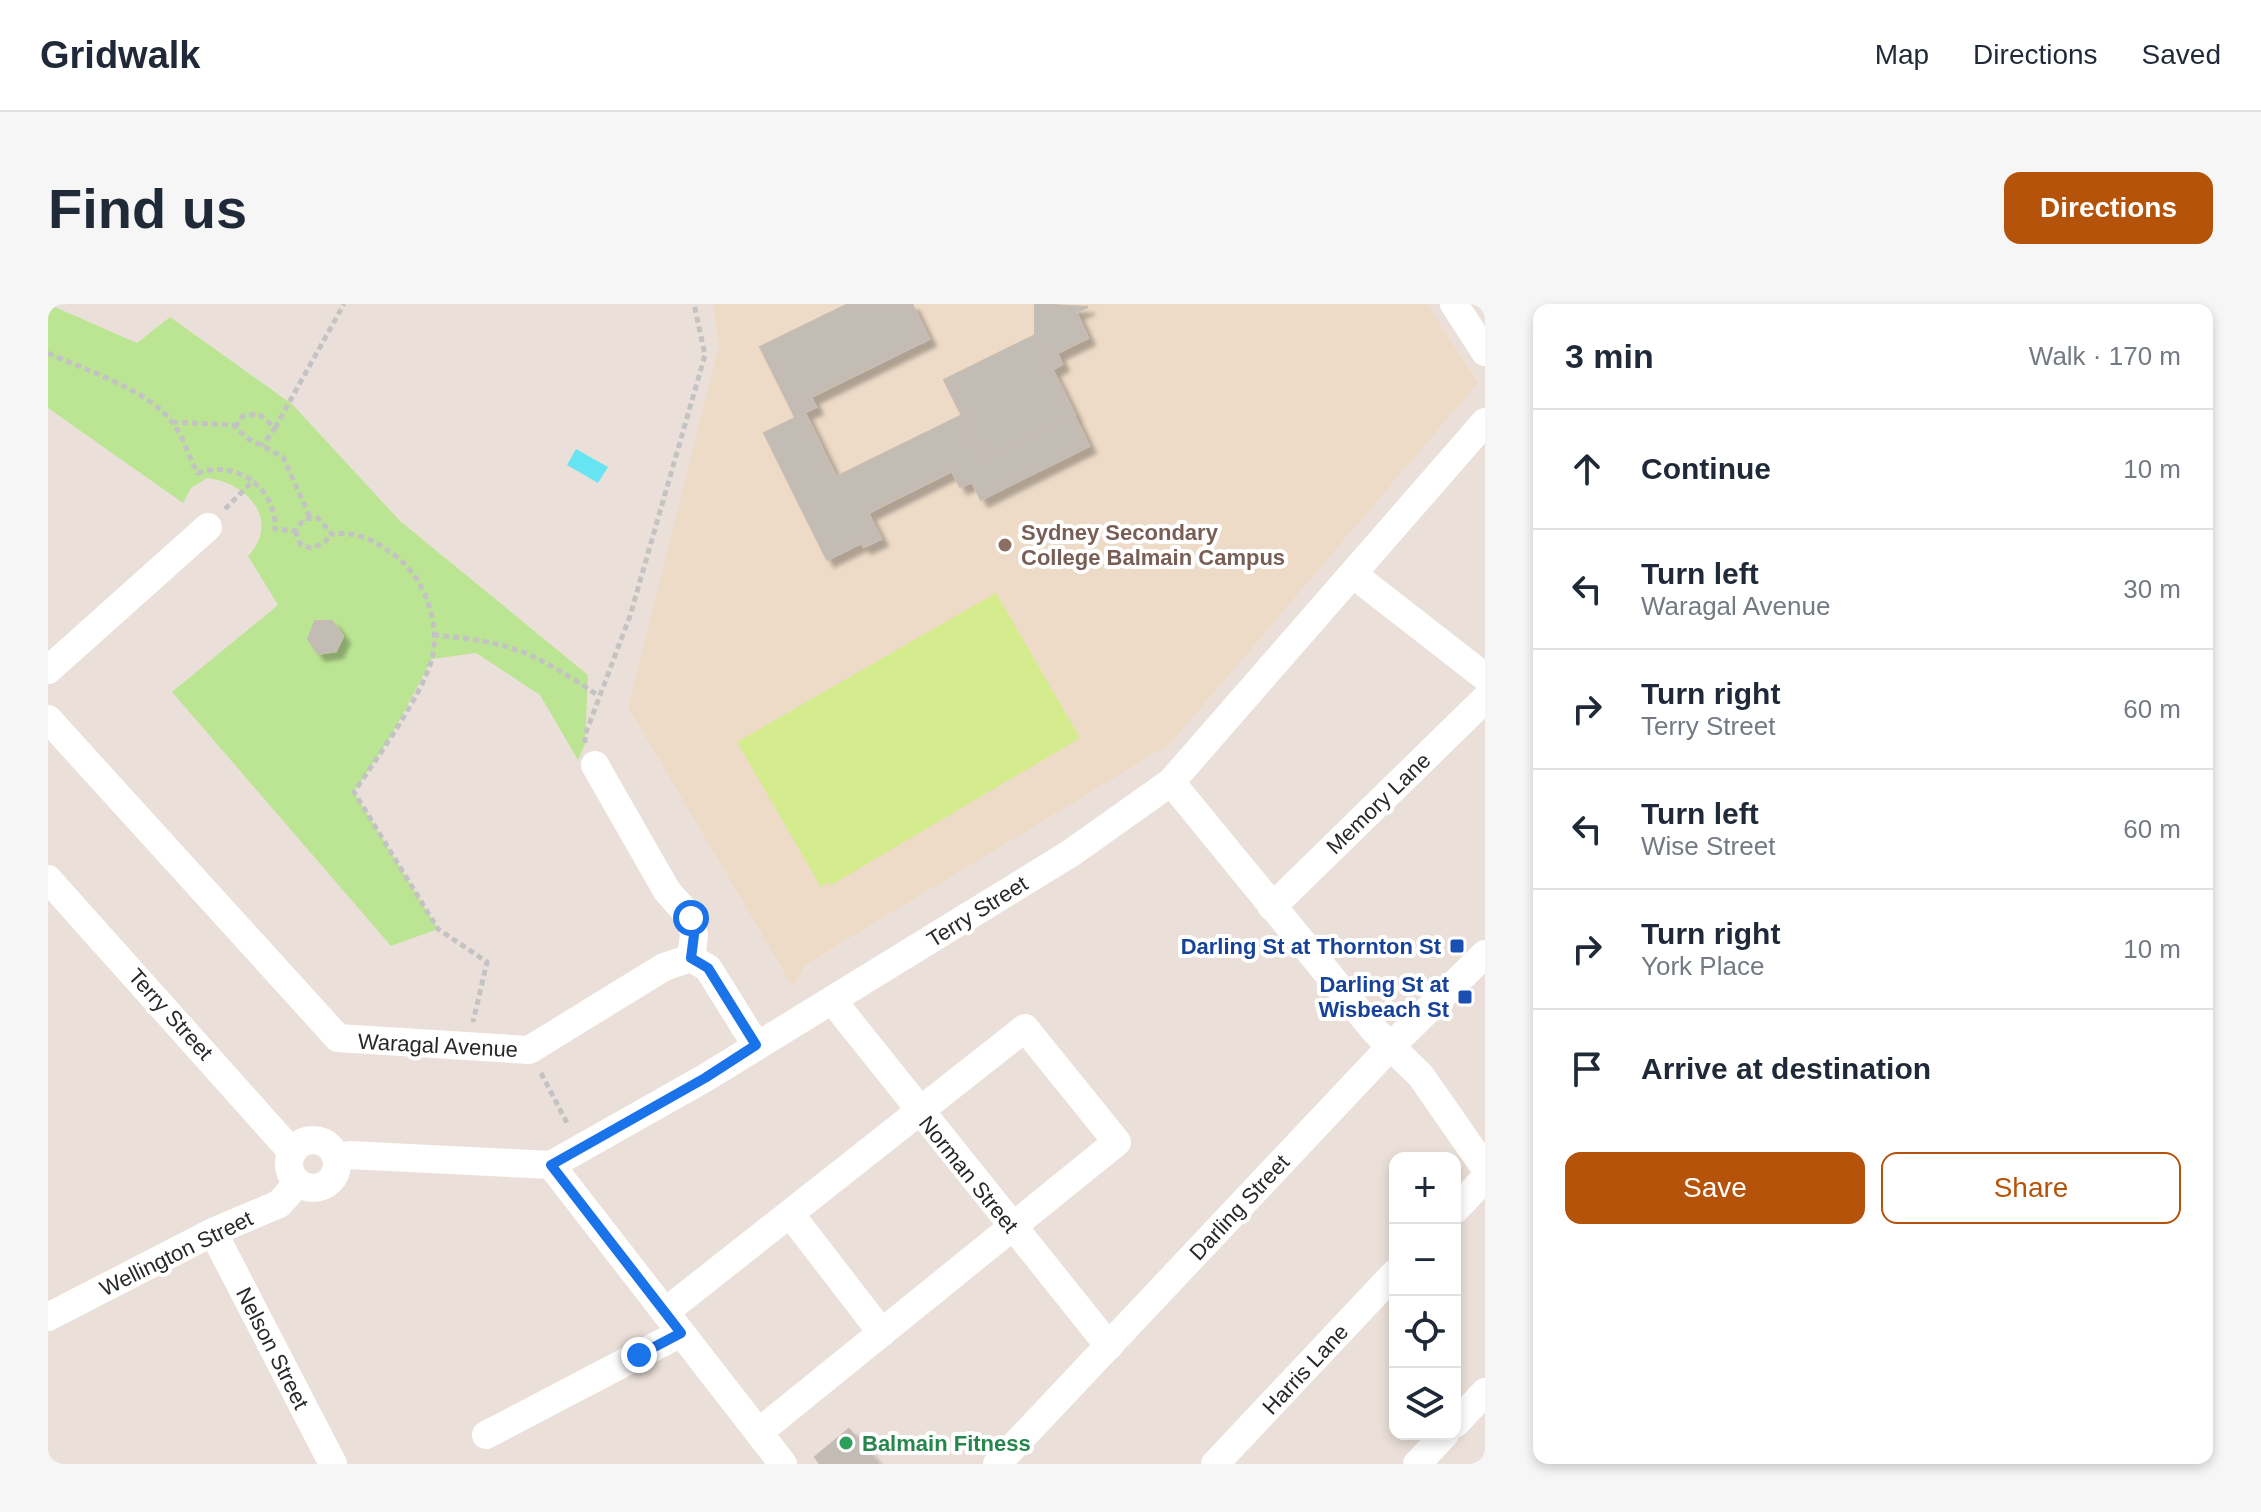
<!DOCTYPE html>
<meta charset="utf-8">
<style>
:root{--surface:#fff;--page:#f6f6f7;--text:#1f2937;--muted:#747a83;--line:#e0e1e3;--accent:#b45309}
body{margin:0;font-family:Arial,sans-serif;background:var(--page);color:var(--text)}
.controls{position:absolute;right:24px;bottom:24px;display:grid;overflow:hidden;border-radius:16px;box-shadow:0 4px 12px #0003}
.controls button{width:72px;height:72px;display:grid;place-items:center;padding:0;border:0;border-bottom:2px solid var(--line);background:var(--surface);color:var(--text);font:40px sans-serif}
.stop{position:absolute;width:24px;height:24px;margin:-18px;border:6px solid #1a73e8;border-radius:50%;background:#fff}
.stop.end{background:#1a73e8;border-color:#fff;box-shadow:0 2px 8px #0008}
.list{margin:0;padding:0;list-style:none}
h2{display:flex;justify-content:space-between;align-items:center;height:104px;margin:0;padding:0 32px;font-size:34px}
h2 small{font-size:26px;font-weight:400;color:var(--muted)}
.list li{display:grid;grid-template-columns:52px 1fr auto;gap:24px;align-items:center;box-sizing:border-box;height:120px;padding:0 32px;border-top:2px solid var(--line)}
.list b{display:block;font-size:30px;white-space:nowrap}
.list p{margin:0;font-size:26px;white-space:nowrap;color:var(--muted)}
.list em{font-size:26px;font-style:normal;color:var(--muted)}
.actions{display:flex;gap:16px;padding:24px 32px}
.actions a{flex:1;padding:18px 0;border:2px solid var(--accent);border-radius:16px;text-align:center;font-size:28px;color:var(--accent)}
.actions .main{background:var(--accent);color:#fff}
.icon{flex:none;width:44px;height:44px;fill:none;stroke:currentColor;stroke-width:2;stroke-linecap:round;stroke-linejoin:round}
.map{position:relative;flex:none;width:1437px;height:1160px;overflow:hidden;border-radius:16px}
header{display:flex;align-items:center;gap:48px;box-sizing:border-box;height:112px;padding:0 40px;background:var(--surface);border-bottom:2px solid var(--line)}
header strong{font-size:38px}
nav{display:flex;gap:44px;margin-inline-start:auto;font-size:28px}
.intro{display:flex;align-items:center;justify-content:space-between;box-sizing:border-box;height:192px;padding:0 48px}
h1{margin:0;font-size:56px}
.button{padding:20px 36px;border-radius:16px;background:var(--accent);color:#fff;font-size:28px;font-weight:700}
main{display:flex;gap:48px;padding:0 48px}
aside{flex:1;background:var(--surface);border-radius:16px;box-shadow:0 4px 12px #0003}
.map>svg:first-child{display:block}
.education{fill:#eedbc7}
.green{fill:#bce593}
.pitch{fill:#d4ec8e}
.water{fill:#67e4f2}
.building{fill:#c2bcb5;stroke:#c6bcb3;stroke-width:2;filter:url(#shadow)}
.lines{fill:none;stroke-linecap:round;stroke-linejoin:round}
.path{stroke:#c3c3c3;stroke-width:5;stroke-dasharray:6 4;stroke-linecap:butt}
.minor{stroke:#fff;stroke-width:28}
.route{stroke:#1a73e8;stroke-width:10}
.education-dot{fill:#8d6e63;stroke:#fff;stroke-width:3}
.transit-dot{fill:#1a4fb4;stroke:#fff;stroke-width:3}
.leisure-dot{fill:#2e9e5b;stroke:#fff;stroke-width:3}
.labels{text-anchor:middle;stroke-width:8;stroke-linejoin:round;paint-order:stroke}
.education-label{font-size:22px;font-weight:bold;fill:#785e54;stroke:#fff;text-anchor:start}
.street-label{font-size:22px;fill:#282828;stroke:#fff}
.transit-label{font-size:22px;font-weight:bold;fill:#164399;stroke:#fff;text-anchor:end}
.leisure-label{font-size:22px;font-weight:bold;fill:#27864d;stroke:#fff;text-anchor:start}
</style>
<header>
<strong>Gridwalk</strong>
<nav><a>Map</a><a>Directions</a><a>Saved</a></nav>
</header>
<div class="intro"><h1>Find us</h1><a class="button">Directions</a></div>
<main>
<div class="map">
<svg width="1437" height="1160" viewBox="0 0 1437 1160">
<defs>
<filter id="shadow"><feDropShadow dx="7" dy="7" stdDeviation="2" flood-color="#0004"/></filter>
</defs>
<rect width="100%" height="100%" fill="#ebe0d9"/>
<!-- education -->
<path class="education" d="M665 0H1379L1430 79 1122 440 757 661 745 683 580 403 671 42Z"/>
<!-- green -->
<path class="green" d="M0 0 89 39 122 13 245 101 352 217 540 371 537 440 530 456 492 391 428 349 384 355 342 434 306 488 390 625 343 642 124 388 230 301 200 252C234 216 198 178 159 174L143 184 135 199 0 104Z"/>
<!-- pitch -->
<path class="pitch" d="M948 289 1032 434 783 581 781 578 773 583 689 438Z"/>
<!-- water -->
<path class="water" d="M528 145 560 163 550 179 519 161Z"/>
<!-- building -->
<g class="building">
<path d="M800 0H864L881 35 763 93 768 103 747 113 712 43Z"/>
<path d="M987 0 1040 3 1028 8 1040 34 1009 49 1014 60 1004 66 987 31Z"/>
<path d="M987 31 1027 111 936 156 896 76Z"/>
<path d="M757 109 788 173 914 111 936 156 1026 111 1041 142 933 196 924 178 912 183 904 167 820 209 833 235 816 243 813 239 779 256 716 129Z"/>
<path d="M267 317H284L295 332 288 347 270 350 260 335Z"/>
<path d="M801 1125 830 1160H772L767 1153Z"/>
</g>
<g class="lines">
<!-- path -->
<g class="path">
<path d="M0 49C37 66 101 86 125 119 136 134 141 154 150 169 188 155 229 184 227 225L247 227 256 215 270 214 284 230C312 227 330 238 351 255 377 276 393 321 384 355 373 393 329 454 306 488L390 625 439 658 425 718"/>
<path d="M124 118 185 121 199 134 235 153 262 213"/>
<path d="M187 123 195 112 211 110 227 124 214 142"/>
<path d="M227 124 296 0"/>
<path d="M177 205 206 176"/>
<path d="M247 227 253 241 263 244 276 239 284 230"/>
<path d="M385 331C465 338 485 348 551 392"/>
<path d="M537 439V431L582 312 657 51 646 0"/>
<path d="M493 769 520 821"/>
</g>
<!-- minor -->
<g class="minor">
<path d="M1406 0 1437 48"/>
<path d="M1306 271 1437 373"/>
<path d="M0 366 160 223"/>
<path d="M0 415 290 734 481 746 616 663 643 654 660 664 708 741"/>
<path d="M547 461 619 587 643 614 646 631 643 654"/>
<path d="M1123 478 1326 726 1373 772 1437 864"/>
<path d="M0 575 244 848"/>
<path d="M1224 603 1437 395"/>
<path d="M784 696 1061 1042"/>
<circle cx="265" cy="860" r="24"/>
<path d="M289 854 301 851 503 861 657 774 1023 549 1123 478 1437 118"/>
<path d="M503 861 735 1160"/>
<path d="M1407 906 1437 874"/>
<path d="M743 911 834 1029"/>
<path d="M165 928 285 1160"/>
<path d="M617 1008 977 724 1069 838 711 1128"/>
<path d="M0 1013 165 928 231 900 250 879"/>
<path d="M1407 1120 1437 1088"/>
<path d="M438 1131 633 1029"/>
<path d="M949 1160 1343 742 1437 650"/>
<path d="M1167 1160 1347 969"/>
<path d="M1369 1160 1397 1130"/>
</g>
</g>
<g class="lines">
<!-- route -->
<path class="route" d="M591 1051 633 1029 503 861 657 774 708 741 660 664 643 654 646 631 643 614"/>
</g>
<!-- markers -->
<circle class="education-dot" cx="957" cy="241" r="8"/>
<g class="transit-dot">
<rect x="1401" y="634" width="16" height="16" rx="4"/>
<rect x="1409" y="685" width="16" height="16" rx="4"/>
</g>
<circle class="leisure-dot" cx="798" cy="1139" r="8"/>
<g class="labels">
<!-- education labels -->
<g class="education-label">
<text x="973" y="236">Sydney Secondary<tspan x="973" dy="25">College Balmain Campus</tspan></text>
</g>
<!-- street labels -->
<g class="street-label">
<text transform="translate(1330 499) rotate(-44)" y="8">Memory Lane</text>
<text transform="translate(929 607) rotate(-32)" y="8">Terry Street</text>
<text transform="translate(123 710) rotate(48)" y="8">Terry Street</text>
<text transform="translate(390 741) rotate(3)" y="8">Waragal Avenue</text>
<text transform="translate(921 870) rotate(51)" y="8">Norman Street</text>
<text transform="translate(1191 903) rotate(-47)" y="8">Darling Street</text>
<text transform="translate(128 949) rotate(-26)" y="8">Wellington Street</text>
<text transform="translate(225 1044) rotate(63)" y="8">Nelson Street</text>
<text transform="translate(1257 1065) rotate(-47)" y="8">Harris Lane</text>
</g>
<!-- transit labels -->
<g class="transit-label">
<text x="1393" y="650">Darling St at Thornton St</text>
<text x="1401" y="688">Darling St at<tspan x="1401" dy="25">Wisbeach St</tspan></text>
</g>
<!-- leisure labels -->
<g class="leisure-label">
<text x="814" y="1147">Balmain Fitness</text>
</g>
</g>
</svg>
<div class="controls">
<button>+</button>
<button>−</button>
<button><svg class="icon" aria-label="locate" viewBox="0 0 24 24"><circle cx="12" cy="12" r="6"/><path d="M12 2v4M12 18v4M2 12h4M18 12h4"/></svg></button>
<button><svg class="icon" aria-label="layers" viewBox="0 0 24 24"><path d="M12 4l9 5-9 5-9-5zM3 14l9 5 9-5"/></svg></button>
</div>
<div class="stop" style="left:643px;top:614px"></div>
<div class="stop end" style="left:591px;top:1051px"></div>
</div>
<aside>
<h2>3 min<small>Walk · 170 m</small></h2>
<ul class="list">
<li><svg class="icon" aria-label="ahead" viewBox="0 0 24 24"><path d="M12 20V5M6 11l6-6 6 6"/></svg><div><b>Continue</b></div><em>10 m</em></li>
<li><svg class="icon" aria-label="left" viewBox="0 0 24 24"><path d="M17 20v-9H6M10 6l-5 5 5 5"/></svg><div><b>Turn left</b><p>Waragal Avenue</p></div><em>30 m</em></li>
<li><svg class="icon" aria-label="right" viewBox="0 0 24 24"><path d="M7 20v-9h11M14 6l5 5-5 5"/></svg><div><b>Turn right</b><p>Terry Street</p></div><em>60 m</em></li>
<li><svg class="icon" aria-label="left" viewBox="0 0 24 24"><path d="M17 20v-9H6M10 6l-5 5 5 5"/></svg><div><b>Turn left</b><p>Wise Street</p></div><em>60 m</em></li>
<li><svg class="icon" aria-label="right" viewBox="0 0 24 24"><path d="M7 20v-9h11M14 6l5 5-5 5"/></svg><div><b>Turn right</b><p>York Place</p></div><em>10 m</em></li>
<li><svg class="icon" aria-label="arrive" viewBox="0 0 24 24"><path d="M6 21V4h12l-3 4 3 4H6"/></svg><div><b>Arrive at destination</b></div></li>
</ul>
<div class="actions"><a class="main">Save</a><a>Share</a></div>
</aside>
</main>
